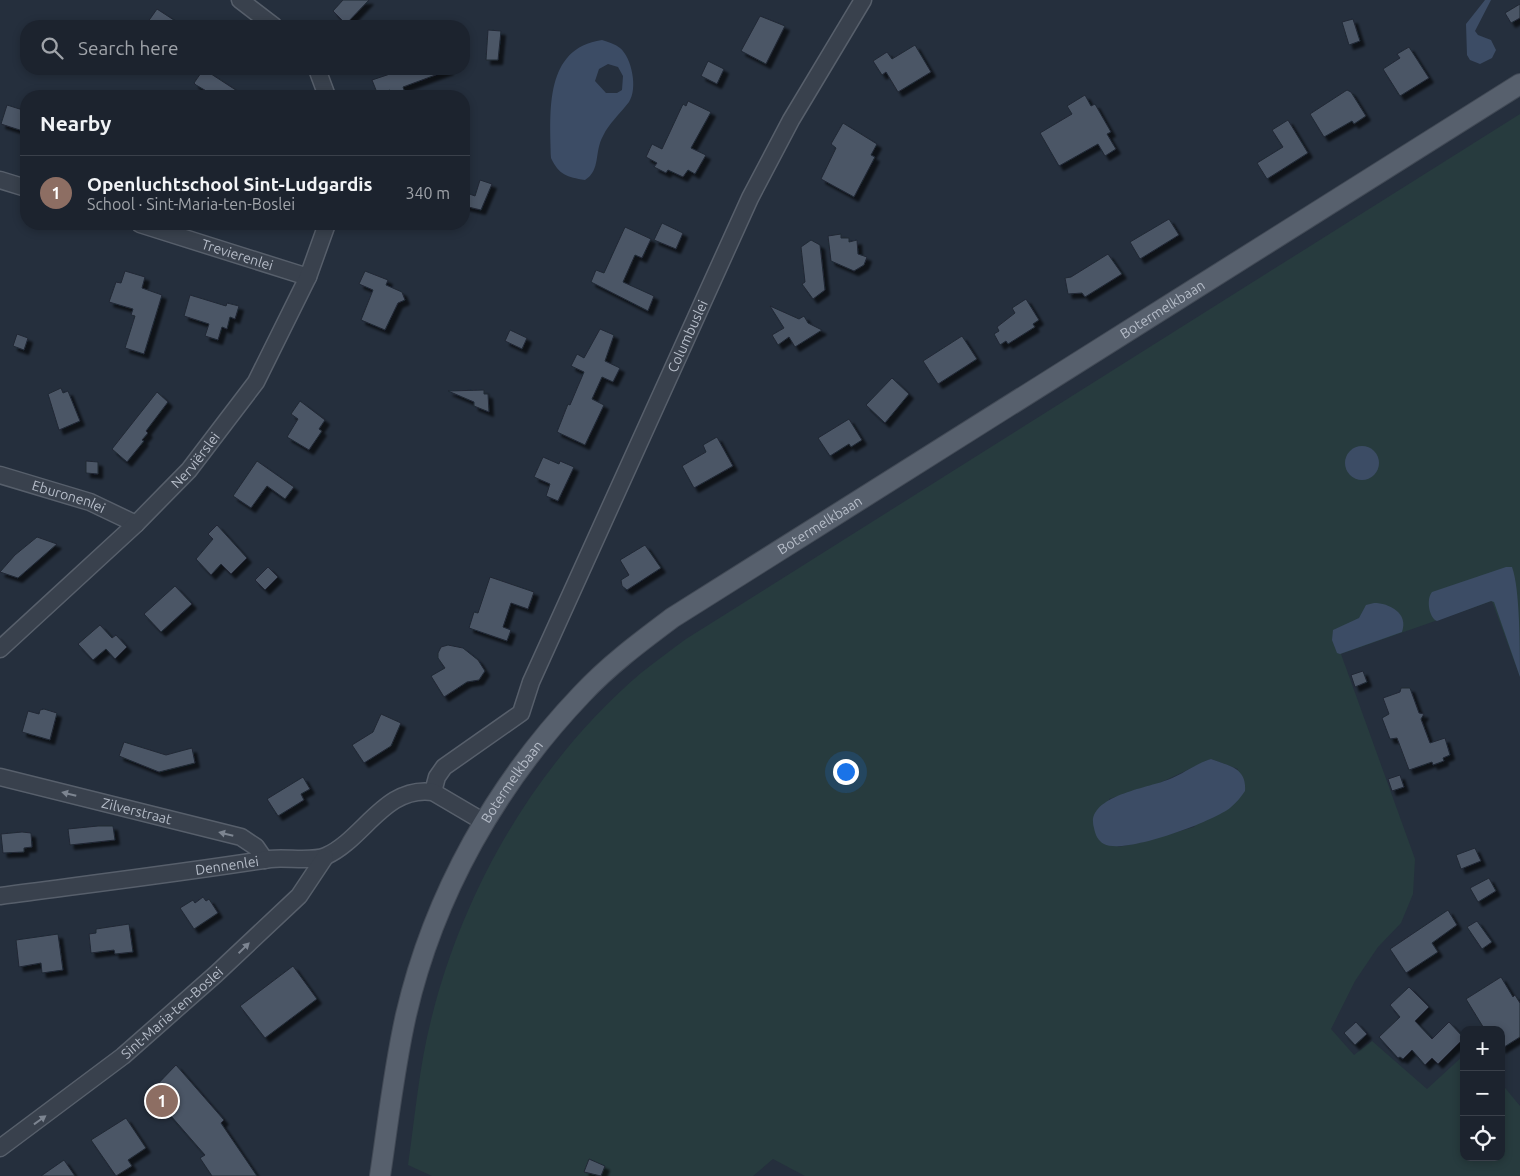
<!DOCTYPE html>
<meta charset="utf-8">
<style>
:root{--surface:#1c232e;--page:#292f3a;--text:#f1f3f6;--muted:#a0a4aa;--line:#3a404a;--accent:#8fb5f3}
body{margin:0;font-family:Ubuntu,sans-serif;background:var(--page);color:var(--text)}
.controls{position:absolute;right:15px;bottom:15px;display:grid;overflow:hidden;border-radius:10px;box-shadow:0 2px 8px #0003}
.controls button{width:45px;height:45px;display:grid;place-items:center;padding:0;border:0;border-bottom:1px solid var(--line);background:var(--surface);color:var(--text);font:25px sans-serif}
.you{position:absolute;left:845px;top:771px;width:18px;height:18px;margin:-12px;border:4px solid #fff;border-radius:50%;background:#1a73e8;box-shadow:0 0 0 8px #1a73e833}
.badge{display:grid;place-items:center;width:32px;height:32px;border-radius:50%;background:var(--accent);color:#fff;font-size:16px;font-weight:700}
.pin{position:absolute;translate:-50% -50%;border:2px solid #fff;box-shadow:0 1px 5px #0006}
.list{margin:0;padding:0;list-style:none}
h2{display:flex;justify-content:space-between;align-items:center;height:65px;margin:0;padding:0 20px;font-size:21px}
h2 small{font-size:16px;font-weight:400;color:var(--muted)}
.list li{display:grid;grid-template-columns:32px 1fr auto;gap:15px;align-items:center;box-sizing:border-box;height:75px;padding:0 20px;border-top:1px solid var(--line)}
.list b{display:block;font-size:19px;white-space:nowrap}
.list p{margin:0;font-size:16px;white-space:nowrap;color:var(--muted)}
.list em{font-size:16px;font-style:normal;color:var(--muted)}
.icon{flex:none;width:28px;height:28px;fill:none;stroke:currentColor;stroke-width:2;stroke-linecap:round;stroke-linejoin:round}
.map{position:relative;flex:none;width:1520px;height:1176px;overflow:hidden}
.search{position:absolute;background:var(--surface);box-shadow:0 2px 8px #0003;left:20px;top:20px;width:450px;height:55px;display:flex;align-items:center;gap:12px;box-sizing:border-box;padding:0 18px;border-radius:20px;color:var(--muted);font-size:19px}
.panel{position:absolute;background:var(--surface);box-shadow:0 2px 8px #0003;left:20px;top:90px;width:450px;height:140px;border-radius:20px}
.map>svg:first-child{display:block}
.green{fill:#273b3e;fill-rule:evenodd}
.water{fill:#3c4c65;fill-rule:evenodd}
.building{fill:#4b5666;stroke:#202834;filter:url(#shadow)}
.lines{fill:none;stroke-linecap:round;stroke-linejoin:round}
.minor-casing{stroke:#575f6b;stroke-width:19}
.major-casing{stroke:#424a56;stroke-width:22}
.minor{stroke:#39414d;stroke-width:16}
.major{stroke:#57606d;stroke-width:20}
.oneway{fill:#7d8591}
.labels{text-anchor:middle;stroke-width:4;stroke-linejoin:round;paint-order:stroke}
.street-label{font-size:14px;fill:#b5bcc8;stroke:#1e2632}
</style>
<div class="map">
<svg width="1520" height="1176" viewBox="0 0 1520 1176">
<defs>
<filter id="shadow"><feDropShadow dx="4.5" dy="4.5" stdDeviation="1" flood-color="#0009"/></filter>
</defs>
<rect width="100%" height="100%" fill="#252f3d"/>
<!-- green -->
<path class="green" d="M1520 114V677L1492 601 1341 654 1415 859 1413 894 1401 923 1378 947 1355 981 1331 1029 1354 1055 1372 1041 1427 1089 1464 1055V1157H1501V1083L1520 1106V1176H805L773 1159 753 1176H432L408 1165C415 1117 419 1067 431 1020 464 887 537 762 641 673 656 661 671 650 686 639ZM1211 759 1238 769 1194 827 1138 843 1118 847 1109 799 1153 786Z"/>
<!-- water -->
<g class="water">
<path d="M1485 0H1491L1475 31 1478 35 1491 40 1496 50 1492 58 1480 64 1470 60 1467 55 1466 24Z"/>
<path d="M602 40C608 42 615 44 620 48 632 58 638 89 629 102 620 114 609 123 603 136 594 152 601 170 585 180 567 177 559 175 551 158 550 112 544 48 602 40ZM608 64 618 67 623 76 622 90 617 93H606L595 81 599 69Z"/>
<circle cx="1362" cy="463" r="17"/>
<path d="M1506 567H1512C1520 588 1520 650 1520 677L1494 602 1491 601 1437 621C1429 618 1426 599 1432 592Z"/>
<path d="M1374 603C1389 603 1409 613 1402 632L1340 654 1337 653 1332 640 1333 630 1359 618 1366 605Z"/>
<path d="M1211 759C1228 766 1247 767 1245 791 1241 797 1236 803 1230 808 1212 822 1124 855 1104 844 1098 841 1095 834 1094 828 1084 796 1149 788 1170 779 1183 774 1197 763 1211 759Z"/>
</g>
<!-- building -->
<g class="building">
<path d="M343 0H369L346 24 333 11Z"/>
<path d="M1520 4V18L1511 23 1505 13Z"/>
<path d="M157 9 183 26H145Z"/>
<path d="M760 16 785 26 766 64 741 51Z"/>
<path d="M1353 19 1360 41 1349 45 1342 22Z"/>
<path d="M488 30 501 31 498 60H486Z"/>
<path d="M915 45 931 72 898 92 886 72 882 75 873 61 887 52 892 59Z"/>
<path d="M1409 47 1429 78 1400 96 1383 69 1400 58 1397 54Z"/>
<path d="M708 61 724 69 717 84 701 76Z"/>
<path d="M395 69H448L449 70 403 87 406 96H392L390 90 378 95 372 80 396 72Z"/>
<path d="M203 70H205L245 96H215L196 85 194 83Z"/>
<path d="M1347 90 1351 92 1366 116 1354 124 1352 121 1324 137 1310 114Z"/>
<path d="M1085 95 1091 106 1095 104 1111 132 1107 134 1116 149 1105 156 1098 144 1059 166 1040 133 1072 114 1067 106Z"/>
<path d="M688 101 711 112 691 148 706 155 695 174 688 170 683 177 668 170 666 173 654 167 657 163 646 157 652 144 662 149 683 104 686 106Z"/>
<path d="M7 105 26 111V132L1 124Z"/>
<path d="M1288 120 1308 153 1267 179 1257 163 1283 147 1272 130Z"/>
<path d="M843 123 877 144 871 155 875 157 854 197 821 179 836 148 831 144Z"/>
<path d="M480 180 492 184 481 210 464 206V192L475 196Z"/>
<path d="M1169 219 1179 235 1140 259 1130 242Z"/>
<path d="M662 223 683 233 676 249 654 240Z"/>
<path d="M625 227 651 239 642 258 635 255 623 282 654 296 648 311 591 282 596 270 604 273Z"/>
<path d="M841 234V238H849V242L857 240 858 254 867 257 864 265 854 271 831 261 828 236Z"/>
<path d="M811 240 820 245 825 290 813 299 802 284 805 282 801 247Z"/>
<path d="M1108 254 1122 274 1085 297 1082 293 1068 294 1065 278 1071 277Z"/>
<path d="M125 271 145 277 142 288 162 295 144 354 125 348 135 316 131 315 133 309 109 302 116 282 121 283Z"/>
<path d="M365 271 388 280 386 285 402 292 405 300 398 303 385 330 361 320 373 290 359 284Z"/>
<path d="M190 295 226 306 227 303 239 306 235 319 230 317 227 329 222 327 218 340 205 336 209 324 184 316Z"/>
<path d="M1026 299 1039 320 1033 324 1035 327 1008 344 1006 341 1000 345 994 334 999 331 997 327 1015 313 1012 308Z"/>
<path d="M770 306 799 319 804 316 808 323 822 330 795 347 789 337 778 345 772 335 784 328Z"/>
<path d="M600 329 614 335 605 361 620 368 613 382 602 377 592 399 604 405 585 445 557 432 568 404 570 405 584 372 571 366 577 354 584 358Z"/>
<path d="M510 330 527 338 522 349 505 341Z"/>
<path d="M17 334 28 338 24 350 13 346Z"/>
<path d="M962 336 977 359 938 384 923 361Z"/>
<path d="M892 378 909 394 885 423 866 405Z"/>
<path d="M61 388 63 393 68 391 80 421 59 430 48 394Z"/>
<path d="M484 390V394H488L489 412 474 406V402L448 391Z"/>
<path d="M157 392 168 402 146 431 148 433 142 440 144 441 127 462 112 449Z"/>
<path d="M300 401 325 420 319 429 322 431 309 450 287 437 298 419 291 414Z"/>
<path d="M849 419 862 440 851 447 849 444 830 456 818 438Z"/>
<path d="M717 437 733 466 694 488 682 466 706 452 703 445Z"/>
<path d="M543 457 559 464 560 461 574 467 558 501 546 496 550 484 534 477Z"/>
<path d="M86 461 98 462V474L86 473Z"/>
<path d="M257 461 294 487 285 499 267 486 251 508 233 496Z"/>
<path d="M217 525 247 558 231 574 221 564 211 575 196 559 213 539 208 534Z"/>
<path d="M37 537 57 544 18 578 0 572 15 555Z"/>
<path d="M645 545 661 568 627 590 622 586 621 580 629 575 620 560Z"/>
<path d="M268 567 278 577 265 590 255 580Z"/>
<path d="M490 577 534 592 528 609 511 603 503 627 511 630 507 641 469 628 474 612 478 613Z"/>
<path d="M175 586 192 604 161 632 144 614Z"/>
<path d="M100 625 112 638 116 635 127 647 115 659 106 649 93 660 78 644Z"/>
<path d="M448 645 463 648 478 660 485 671 479 680 467 682 444 697 431 676 445 668 438 658V653L441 647Z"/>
<path d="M1363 671 1367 682 1355 687 1351 675Z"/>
<path d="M1401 688H1410L1419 713 1424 714 1421 719 1430 743 1445 738 1450 755 1443 758 1444 761 1433 765 1432 762 1409 770 1397 738 1390 739 1382 718 1389 714 1383 698 1400 692Z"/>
<path d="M44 709 57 713 50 740 22 732 28 711 39 714 40 710Z"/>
<path d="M381 714 401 723 391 746 364 763 352 745 373 732Z"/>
<path d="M124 742 166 755 192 748 195 763 159 772 119 756Z"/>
<path d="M1400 775 1404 787 1392 791 1388 779Z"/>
<path d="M303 777 310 789 301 794 304 800 278 816 267 799Z"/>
<path d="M98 826H113L115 840 70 845 68 829Z"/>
<path d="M22 832 31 833 32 847 24 848V852L3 853 1 834Z"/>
<path d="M1475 848 1481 861 1461 869 1456 855Z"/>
<path d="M1489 878 1496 891 1478 902 1470 888Z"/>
<path d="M203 897 206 901 209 899 218 913 194 929 180 908 193 900 195 903Z"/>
<path d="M1448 910 1457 925 1432 943 1438 952 1406 973 1390 949Z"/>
<path d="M1477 921 1492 942 1482 949 1467 927Z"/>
<path d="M129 924 133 952 115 954 114 950 91 953 89 934 96 933V929Z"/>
<path d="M58 934 63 970 42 973 41 963 19 967 16 940Z"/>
<path d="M293 966 317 999 265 1038 240 1006Z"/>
<path d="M1501 977 1513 997 1515 995 1520 1003V1037L1501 1049V1030H1485L1466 999Z"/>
<path d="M1409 987 1429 1007 1415 1021 1432 1039 1449 1022 1464 1038 1438 1064 1432 1058 1425 1065 1412 1050 1403 1059 1400 1057 1398 1058 1379 1037 1400 1017 1390 1005Z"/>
<path d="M1356 1022 1367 1034 1355 1045 1344 1033Z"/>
<path d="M176 1065 224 1120 221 1123 257 1176H212L200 1158 205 1155 150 1092Z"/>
<path d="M126 1118 146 1148 128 1160 132 1166 116 1176 91 1140Z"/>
<path d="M589 1159 605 1166 601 1176 584 1172Z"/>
<path d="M64 1160 75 1176H41Z"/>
</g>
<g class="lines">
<defs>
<g id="minor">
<path d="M240 0 274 26"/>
<path d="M317 69 327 96"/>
<path d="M0 180 26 188"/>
<path id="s1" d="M140 224 308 277"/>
<path id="s2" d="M0 475 90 502 136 524"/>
<path id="s3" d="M0 649 136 524 189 470 256 382 308 277 327 224"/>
<path id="s4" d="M0 777 241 837 256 847 265 860"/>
<path id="s5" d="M433 792 437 777 444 767 521 713 531 682 750 198 791 120 863 0"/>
<path id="s6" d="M0 896C90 884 180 873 270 859 286 857 313 862 326 856 364 839 385 785 433 792L484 822"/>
<path id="s7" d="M0 1148 123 1056 216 974 299 896 325 857"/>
</g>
<g id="major">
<path id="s8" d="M380 1176C388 1123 394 1068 406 1015 434 894 497 783 582 694 609 665 640 642 672 618L1520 84"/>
</g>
</defs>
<!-- minor casing -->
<use href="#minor" class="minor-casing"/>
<!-- major casing -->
<use href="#major" class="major-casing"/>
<!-- minor -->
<use href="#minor" class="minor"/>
<!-- major -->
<use href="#major" class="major"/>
</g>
<!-- one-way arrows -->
<defs><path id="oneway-solid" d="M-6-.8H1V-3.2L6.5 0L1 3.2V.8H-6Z" transform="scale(1.25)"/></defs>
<g class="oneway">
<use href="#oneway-solid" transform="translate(69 794) rotate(-166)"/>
<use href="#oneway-solid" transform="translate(226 834) rotate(-166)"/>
<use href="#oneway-solid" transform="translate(244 948) rotate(-44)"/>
<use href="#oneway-solid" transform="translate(40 1120) rotate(-36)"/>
</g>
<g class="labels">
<!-- street labels -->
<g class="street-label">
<text dy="5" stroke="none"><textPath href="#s1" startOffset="102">Trevierenlei</textPath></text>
<text dy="5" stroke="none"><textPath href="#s8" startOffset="1231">Botermelkbaan</textPath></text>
<text dy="5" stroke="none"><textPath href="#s5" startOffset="534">Columbuslei</textPath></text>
<text dy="5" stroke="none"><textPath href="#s3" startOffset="272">Nerviërslei</textPath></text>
<text dy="5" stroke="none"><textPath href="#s2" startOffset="72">Eburonenlei</textPath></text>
<text dy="5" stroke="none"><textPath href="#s8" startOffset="826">Botermelkbaan</textPath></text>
<text dy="5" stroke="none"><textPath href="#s8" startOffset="421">Botermelkbaan</textPath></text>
<text dy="5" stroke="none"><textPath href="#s4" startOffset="141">Zilverstraat</textPath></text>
<text dy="5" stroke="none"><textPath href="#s6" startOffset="229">Dennenlei</textPath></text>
<text dy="5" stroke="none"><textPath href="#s7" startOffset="219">Sint-Maria-ten-Boslei</textPath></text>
</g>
</g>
</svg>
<div class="controls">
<button>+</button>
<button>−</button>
<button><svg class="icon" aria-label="locate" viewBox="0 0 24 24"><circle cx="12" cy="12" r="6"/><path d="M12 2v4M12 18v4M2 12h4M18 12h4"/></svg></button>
</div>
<div class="you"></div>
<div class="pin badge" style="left:162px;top:1101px;background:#8d6e63">1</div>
<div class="search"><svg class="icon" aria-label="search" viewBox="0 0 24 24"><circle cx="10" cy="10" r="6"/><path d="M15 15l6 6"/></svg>Search here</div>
<section class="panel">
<h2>Nearby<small></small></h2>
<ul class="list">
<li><span class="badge" style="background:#8d6e63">1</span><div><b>Openluchtschool Sint-Ludgardis</b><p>School · Sint-Maria-ten-Boslei</p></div><em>340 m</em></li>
</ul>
</section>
</div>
